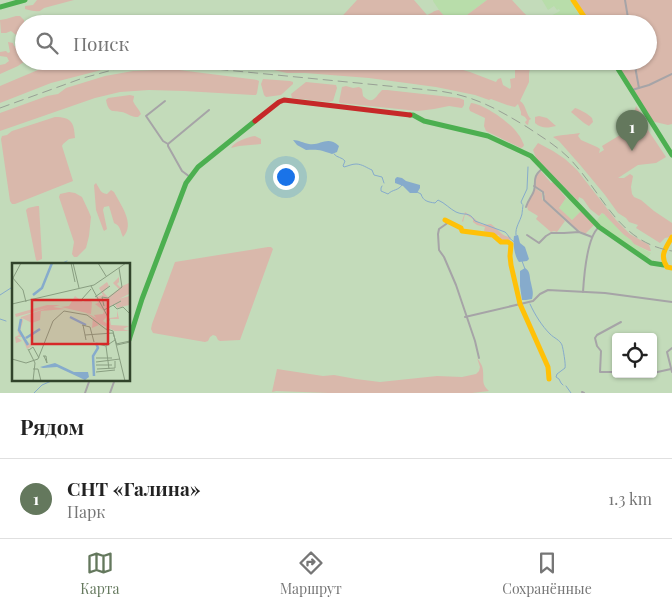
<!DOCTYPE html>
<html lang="ru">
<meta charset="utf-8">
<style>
:root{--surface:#fff;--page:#f6f6f6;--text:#222;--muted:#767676;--line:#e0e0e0;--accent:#64785d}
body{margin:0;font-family:"Playfair Display",serif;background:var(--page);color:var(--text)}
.controls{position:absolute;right:15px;bottom:15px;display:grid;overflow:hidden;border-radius:5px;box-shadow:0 1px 4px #0004}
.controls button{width:45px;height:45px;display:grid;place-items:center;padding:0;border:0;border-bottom:1px solid var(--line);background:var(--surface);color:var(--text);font:25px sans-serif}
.you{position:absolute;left:285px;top:176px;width:18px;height:18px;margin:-12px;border:4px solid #fff;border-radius:50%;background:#1a73e8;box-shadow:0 0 0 8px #1a73e833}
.badge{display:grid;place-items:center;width:32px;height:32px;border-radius:50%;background:var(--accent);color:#fff;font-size:16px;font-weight:700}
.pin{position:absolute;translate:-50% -41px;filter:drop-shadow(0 1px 2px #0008)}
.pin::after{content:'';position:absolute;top:26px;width:18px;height:15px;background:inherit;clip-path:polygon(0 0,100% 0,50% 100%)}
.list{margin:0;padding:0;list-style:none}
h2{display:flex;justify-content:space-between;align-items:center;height:65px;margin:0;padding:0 20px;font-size:21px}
h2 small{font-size:16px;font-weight:400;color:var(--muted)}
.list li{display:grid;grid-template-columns:32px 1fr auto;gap:15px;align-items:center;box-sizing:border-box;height:80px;padding:0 20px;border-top:1px solid var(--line)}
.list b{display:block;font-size:19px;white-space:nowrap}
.list p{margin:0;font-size:16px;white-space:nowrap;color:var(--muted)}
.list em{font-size:16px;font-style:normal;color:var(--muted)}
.icon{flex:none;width:28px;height:28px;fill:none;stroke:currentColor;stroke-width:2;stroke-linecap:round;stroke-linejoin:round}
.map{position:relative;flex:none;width:672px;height:393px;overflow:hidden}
.search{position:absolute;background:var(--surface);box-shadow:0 1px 4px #0004;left:15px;right:15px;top:15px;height:55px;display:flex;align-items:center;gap:12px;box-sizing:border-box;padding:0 18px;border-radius:28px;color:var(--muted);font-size:19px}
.sheet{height:145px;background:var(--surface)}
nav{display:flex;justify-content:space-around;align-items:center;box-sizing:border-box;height:70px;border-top:1px solid var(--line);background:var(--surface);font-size:14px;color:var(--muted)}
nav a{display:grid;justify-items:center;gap:2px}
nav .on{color:var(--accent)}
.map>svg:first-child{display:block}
.built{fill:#b8ddaa}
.green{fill:#d9b8ab}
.water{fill:#86abcc}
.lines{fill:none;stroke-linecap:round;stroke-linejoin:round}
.stream{stroke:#86abcc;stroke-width:1}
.street{stroke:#a6a4a7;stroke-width:2}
.fast{stroke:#4caf50;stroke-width:5}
.slow{stroke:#ffc107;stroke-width:5}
.jam{stroke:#c62828;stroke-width:5}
.rail{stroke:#98a095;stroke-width:1;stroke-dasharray:10 5;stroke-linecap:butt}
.inset-river{fill:none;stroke:#86abcc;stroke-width:2.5}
.inset-road{fill:none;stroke:#899e81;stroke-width:1}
.view{fill:#d62828;fill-opacity:0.15;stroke:#d62828;stroke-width:2.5}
.inset-edge{fill:none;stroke:#31432b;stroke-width:2.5}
</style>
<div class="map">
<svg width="672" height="393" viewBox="0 0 672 393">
<rect width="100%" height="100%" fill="#c3dbba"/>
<!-- built -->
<g class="built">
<path d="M433 0H487L455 24H451L439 10 433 1Z"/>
<path d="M542 0H570L585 24H545L543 20 560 11 559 9 557 10 554 6 548 10Z"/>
<path d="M566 198 571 200 581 211 572 220 559 208Z"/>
<path d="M602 213 604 214 623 234 631 240 634 244 651 253 647 259 601 227 596 222Z"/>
</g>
<!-- green -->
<g class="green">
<path d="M37 0H74L44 8 40 11C36 12 29 10 25 9V6L33 5Z"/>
<path d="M357 0H414L427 15C431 14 434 10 439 10L451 24H335Z"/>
<path d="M487 0H512L523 12 535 23 534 24H455Z"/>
<path d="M576 0H672V124L668 125 651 121 614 61H648V24H591Z"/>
<path d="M16 16H20L24 20V29L21 32H19L16 35 11 31 6 33H1L0 20 6 19Z"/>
<path d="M24 39 25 61 18 66 0 74V65L5 64 9 61 7 57 0 56V52L6 51 8 53 10 52 8 42 13 43 14 46 17 47 20 40Z"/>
<path d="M59 61H251L253 67 147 63 117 66 51 83 0 103V86Z"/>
<path d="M258 61H433L431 67 449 66 470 72 496 82 498 79 501 78 503 85 510 89 511 87 510 79 515 78V67C520 67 522 69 526 68L530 61H531L529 74V82L520 101C526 104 526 115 531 119L529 120 528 125 526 124 525 122 527 120 525 117 521 115V112L518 104 515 107 507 105 491 99 489 100 475 95 436 87 369 78 305 73H287L260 67Z"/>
<path d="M156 70H179L257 80 259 81 257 93 256 95H253L184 91 149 90 120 92 95 98 0 131V113L47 96 58 94 66 88 105 76 133 71Z"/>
<path d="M263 79 290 81 293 82V84L281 95 266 97 264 95 261 84Z"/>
<path d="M306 82 336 85 337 88 333 101 329 102 292 98 291 94Z"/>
<path d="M346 86 353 88 359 87 362 89 363 96C373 106 376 96 382 90H387L459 98 464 100V105L462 108 449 106 434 109 418 111 340 103 339 102 342 87Z"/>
<path d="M130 95 134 96V97L133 101C135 106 139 109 141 114L138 117C132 117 130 115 125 113 115 109 109 116 106 100L108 98Z"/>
<path d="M471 103C484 104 511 123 518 134 521 137 522 141 524 145L523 147 521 148 486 131 484 126 485 118 470 111 469 108Z"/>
<path d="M636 106 646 120V123L644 124 666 157 656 163 638 165 618 178H624L630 174 633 176 631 187 632 194 634 197 641 200 654 211 672 223V233L670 237 665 238 660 243 636 228 638 225 629 222 626 218 618 213 605 195 581 166 559 141 553 137C562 134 571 135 580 133L578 136 581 140 597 147 600 149 599 153 604 150 602 146 630 129C633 125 634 112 636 106Z"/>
<path d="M575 108C581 110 588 114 592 118L593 122 589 126 584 123 571 112Z"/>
<path d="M539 116 547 118 556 126C548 128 542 129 535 123V117Z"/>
<path d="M55 117C72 117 74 123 75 138L69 139 63 144 62 146 73 181 15 204H12L10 201 1 139 2 136 7 135 12 131Z"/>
<path d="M255 136 261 139V144L239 146 231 148C234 142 247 137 255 136Z"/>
<path d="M538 143 553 151 565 159 577 170 616 220 630 234 649 245 651 251H649L634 244 631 240 623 234 604 214 602 213 599 216 590 209 583 199 579 197 578 201 536 158 533 150Z"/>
<path d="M541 171 551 183 553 182 566 198 559 208 572 220 581 211 594 225 585 234C571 226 553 211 543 198L545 194 535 186 536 176Z"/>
<path d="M96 183C100 189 100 193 107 194L111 190 114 192C120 204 136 224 123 237 120 231 121 226 114 223L109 206 104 207 103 210 107 229 104 231 103 229 96 210 94 185Z"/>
<path d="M535 188 542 193V199L544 201 565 221 557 232 554 231 551 232 536 219 538 216 528 210 527 206Z"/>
<path d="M69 192 75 193 82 197 89 212 91 217 89 236 86 248 77 257H74L72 254 74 242 59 197 60 194Z"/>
<path d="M37 206H39L42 257V259L37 261 36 260 26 210 28 208Z"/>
<path d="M465 212 475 219 476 220C482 226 483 225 491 224 498 229 502 237 511 237L509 241H501L499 235H496L484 231 485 227 477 225 473 222V219L465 214 463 222 462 221Z"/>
<path d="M268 247H271L273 249 240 340 220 341 218 340 216 336 213 335 210 337 208 341 205 342 153 333 151 329 152 324 175 262Z"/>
<path d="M477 358C480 362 483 366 483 371 484 380 481 384 489 391L472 393H329L276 391 272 392 277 369 323 376 334 375 356 379 380 382 437 376 462 377 476 374 479 371 480 367Z"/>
</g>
<!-- water -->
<g class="water">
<path d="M293 140C299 140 303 143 309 144 321 146 327 135 339 146L337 152 332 154C322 150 317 149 306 150L297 145Z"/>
<path d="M397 177 402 178 406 181 420 185V188L417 193H410L403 186 395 183V179Z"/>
<path d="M518 235 520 243 525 247 529 259 527 261 519 262C514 255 513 244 514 236Z"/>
<path d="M525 268C531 272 529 276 531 283 532 289 534 292 532 299L526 300H522L520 286V271Z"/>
</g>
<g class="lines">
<!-- stream -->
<g class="stream">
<path d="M334 154C337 158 342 157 345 161L343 166 344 167C348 166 352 164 356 164 362 164 367 168 372 170L374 175 382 177 384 183"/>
<path d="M382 186 381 188V191L388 194C393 189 398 191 402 185"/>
<path d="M417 192 421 194C423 201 428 202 435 203L438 200C445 203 450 209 456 212 465 216 469 211 475 221L505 232C509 235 509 240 515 242"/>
<path d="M522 204 521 202 527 189 528 167"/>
<path d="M516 235C515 227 520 222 522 214 522 213 523 206 523 205"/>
<path d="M522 261 525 269"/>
<path d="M60 264 67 261"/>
<path d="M0 295 14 286"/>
<path d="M530 304C535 315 542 326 550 334 554 338 560 340 562 345 563 348 566 365 565 368L557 374 556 377 559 379 561 383 563 385"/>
<path d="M0 319 6 321"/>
<path d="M566 386 571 393"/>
<path d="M34 393 42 385 56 379"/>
</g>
<!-- street -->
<g class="street">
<path d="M625 0 629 24"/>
<path d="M634 61 639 88"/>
<path d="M632 90 649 85 672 74"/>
<path d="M165 101 146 116 163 141 168 144"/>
<path d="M190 177 182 171 168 146V144L209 110"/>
<path d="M534 186 543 192 544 200 579 232"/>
<path d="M526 207C528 201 529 200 532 195 539 184 529 179 543 168"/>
<path d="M449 222 439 229 438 234 439 250 444 257 456 285 475 341 479 358"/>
<path d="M527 235 539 243 546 236 551 233H564L579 232 592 237"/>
<path d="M583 292C584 276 587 237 599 227"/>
<path d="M465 317 533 301 540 294 548 290 605 293 672 302"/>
<path d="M672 348 667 352 672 372"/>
<path d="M616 372H600L601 351 597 346 595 338 597 335 621 322"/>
<path d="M653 373 671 369"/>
<path d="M636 374H645"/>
<path d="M582 392 584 393"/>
<path d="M85 393 90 379"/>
<path d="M110 393 115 379"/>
</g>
<!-- fast -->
<g class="fast">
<path d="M0 7 25 0"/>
<path d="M613 61 672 155"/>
<path d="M410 115H413L424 121 488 136 531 156 599 227 651 263 664 265"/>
<path d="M129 340 142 299 186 183 198 167 255 121"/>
</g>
<!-- slow -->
<g class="slow">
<path d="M573 0 589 24"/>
<path d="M445 220 461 228 462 231 493 235 501 242H508L511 244 510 256 511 265 520 304 548 367 549 379"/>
<path d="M672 237C666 248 659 255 667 267L672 268"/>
</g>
<!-- jam -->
<path class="jam" d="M255 121 279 102 284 100 410 115"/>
<!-- rail -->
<path class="rail" d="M0 108 83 78 116 69 148 66 195 67 439 91C475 96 497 109 527 127 542 137 557 146 570 159 604 195 618 242 672 251"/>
</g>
<!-- overview -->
<g transform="translate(12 263)">
<rect width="118" height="118" fill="#c3dbba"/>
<path d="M107 14V19L105 21 108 24 117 20V31L107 36 117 33V42L105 45 103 41 97 44 98 50 91 58 97 62 98 55 105 54V47L107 56H98L99 62 117 63 111 66 117 68H103L84 59 87 62 80 65 81 55 73 49 84 55 82 52 91 51 92 48 83 41 86 40 84 34 91 32 87 25 95 19 97 23 91 29 96 34 107 26 101 20ZM63 33 71 39 76 36 80 39 79 51 49 44 57 43ZM35 42H48L41 44 53 46 29 48 28 57 20 60 10 55 11 58 8 68 12 74 17 73 13 76 20 83 15 86 10 74H5L10 78 4 80 3 74 7 72 5 66 8 71 7 64 9 54 38 44 4 54 3 51Z" fill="#d9b8ab"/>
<path d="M43 100 62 109H76L77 114 73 117 45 104 31 105 28 104Z" fill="#86abcc"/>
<path class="inset-river" d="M21 32 30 25 40 0M58 54 74 62M9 56 7 67 16 82M14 75 28 66M82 113 81 93 86 85 84 80"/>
<path class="inset-road" d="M59 0 63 19M61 0 67 25M86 0 94 13M0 14 11 27 14 39M1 15 9 0M79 23 97 56 95 66 101 68 104 81 118 78M83 34 98 23M72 38 70 36 79 26M0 41 82 22 114 0M101 42 105 46 111 44 118 51M92 43 90 34 96 35 110 24 107 5M92 47 109 38M70 62 78 64 82 79M71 62 74 77M101 70 105 82 118 79M73 72 101 70M86 81 94 83 103 77M104 81 113 118M94 83 97 106M16 86 23 100 21 118M17 87 21 84 27 95M31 93H34L35 100 32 93M84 95H100M0 96 14 100 26 96 41 58 52 48 75 52 95 67M84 99 108 96M84 102H100M21 106H26L29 118M85 106 103 105V98M84 109 103 107"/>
<path class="view" d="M20 37H96V81H20Z"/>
<rect width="118" height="118" class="inset-edge"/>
</g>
</svg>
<div class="controls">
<button><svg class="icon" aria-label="locate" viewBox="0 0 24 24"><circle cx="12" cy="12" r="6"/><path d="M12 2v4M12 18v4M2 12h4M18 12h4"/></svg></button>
</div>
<div class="you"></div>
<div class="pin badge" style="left:632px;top:151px">1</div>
<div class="search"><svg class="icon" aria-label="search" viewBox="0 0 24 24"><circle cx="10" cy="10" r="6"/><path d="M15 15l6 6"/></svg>Поиск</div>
</div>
<section class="sheet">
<h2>Рядом<small></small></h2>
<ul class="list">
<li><span class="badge">1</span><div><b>СНТ «Галина»</b><p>Парк</p></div><em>1.3 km</em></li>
</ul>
</section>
<nav>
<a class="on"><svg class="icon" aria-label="map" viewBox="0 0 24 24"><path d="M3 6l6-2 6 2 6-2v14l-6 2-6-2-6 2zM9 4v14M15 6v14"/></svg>Карта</a>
<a><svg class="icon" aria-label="directions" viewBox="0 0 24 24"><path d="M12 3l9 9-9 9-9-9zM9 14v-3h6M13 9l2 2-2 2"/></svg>Маршрут</a>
<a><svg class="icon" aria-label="saved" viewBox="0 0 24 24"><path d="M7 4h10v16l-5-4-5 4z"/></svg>Сохранённые</a>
</nav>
